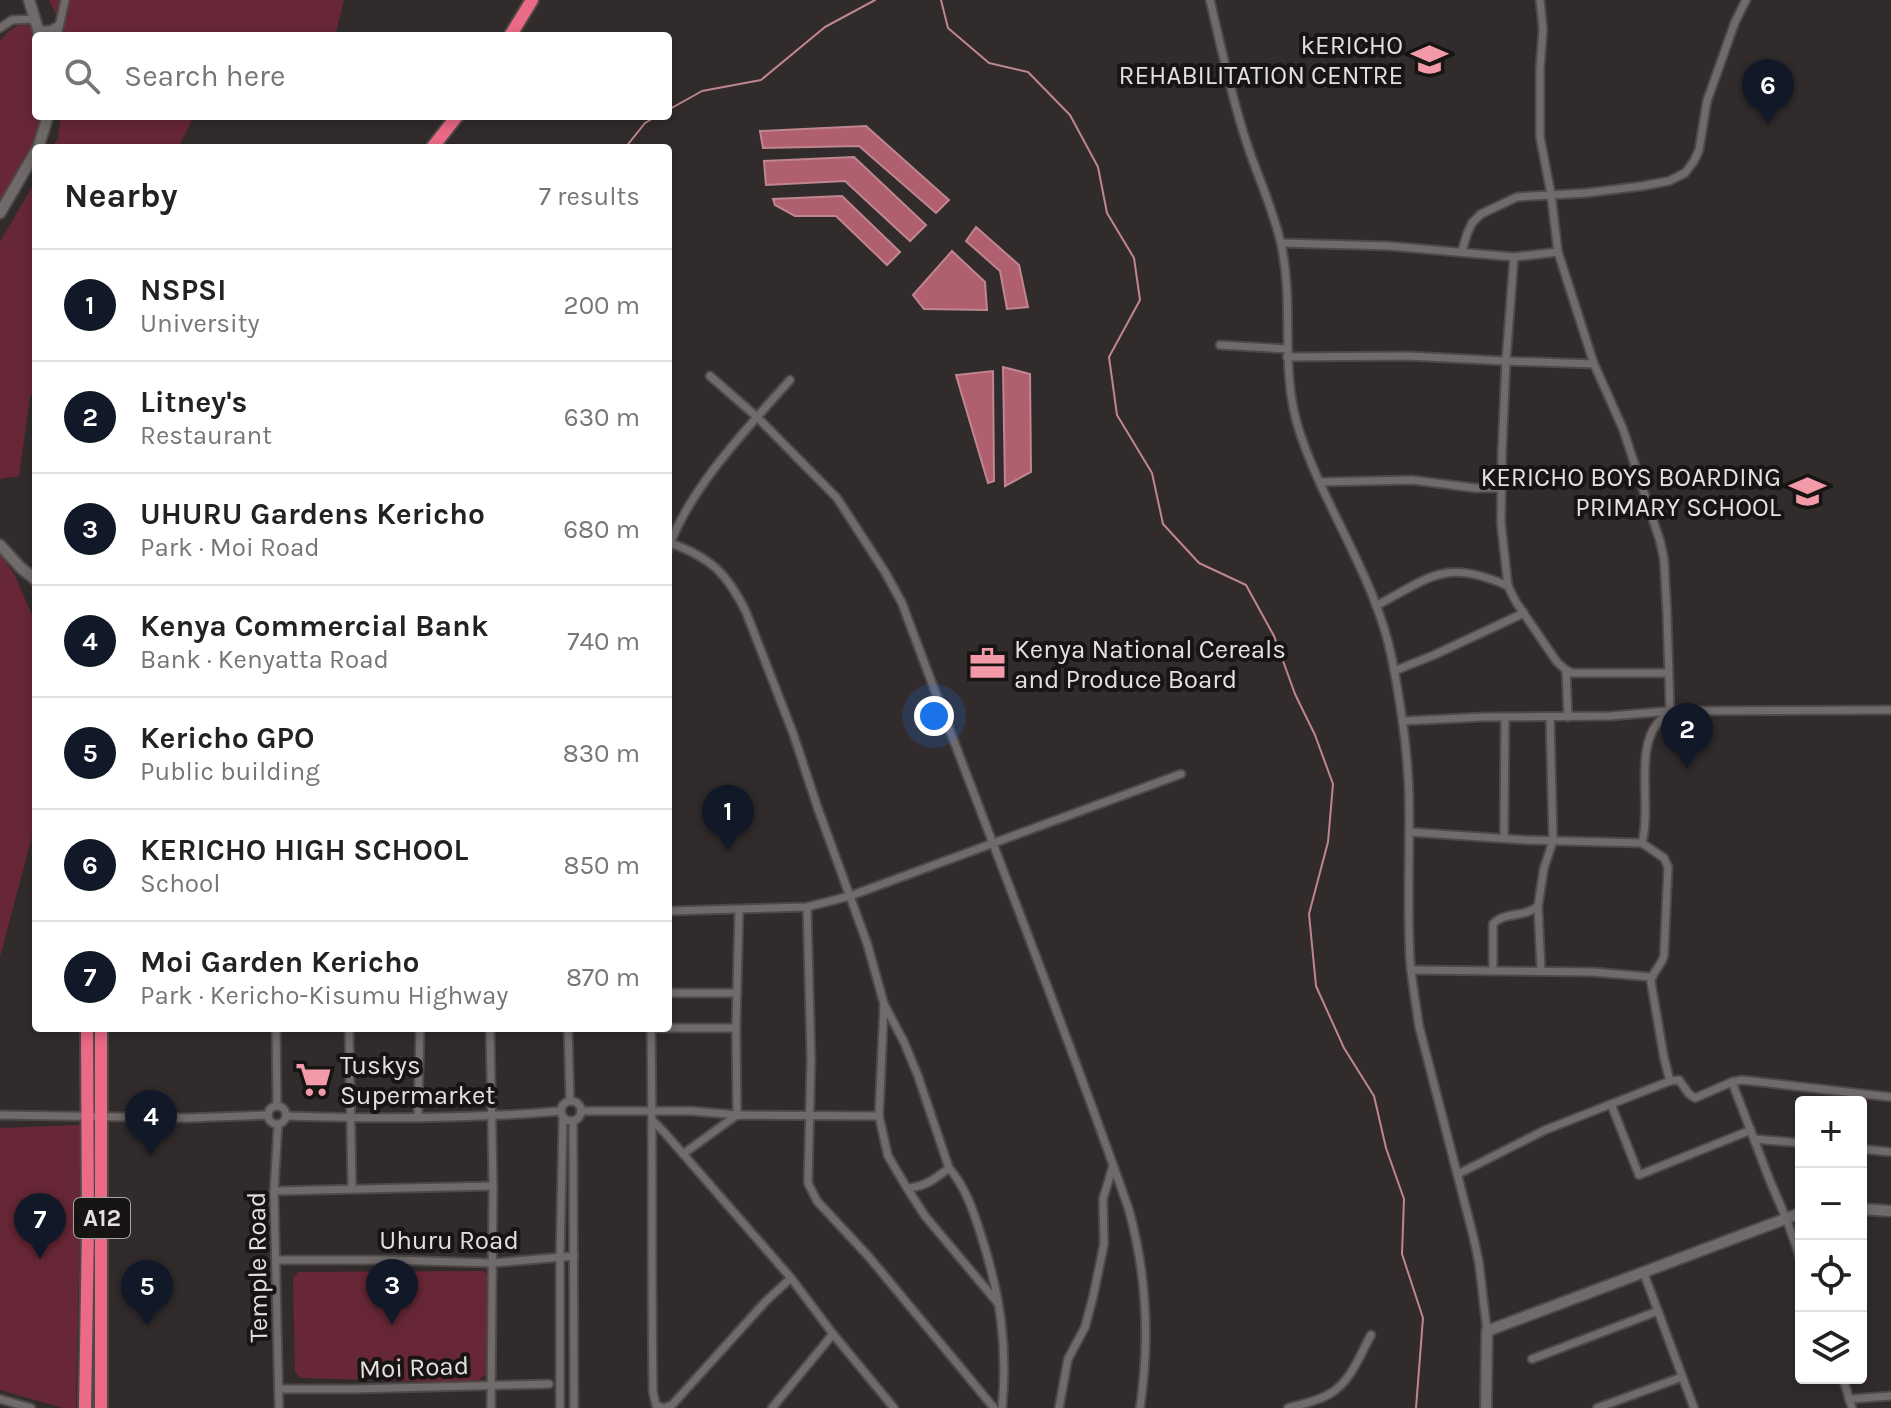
<!DOCTYPE html>
<meta charset="utf-8">
<style>
:root{--surface:#fff;--page:#f2f2f2;--text:#222;--muted:#767676;--line:#e0e0e0;--accent:#111827}
body{margin:0;font-family:Karla,sans-serif;background:var(--page);color:var(--text)}
.controls{position:absolute;right:24px;bottom:24px;display:grid;overflow:hidden;border-radius:8px;box-shadow:0 4px 12px #0003}
.controls button{width:72px;height:72px;display:grid;place-items:center;padding:0;border:0;border-bottom:2px solid var(--line);background:var(--surface);color:var(--text);font:40px sans-serif}
.you{position:absolute;left:934px;top:716px;width:28px;height:28px;margin:-20px;border:6px solid #fff;border-radius:50%;background:#1a73e8;box-shadow:0 0 0 12px #1a73e833}
.badge{display:grid;place-items:center;width:52px;height:52px;border-radius:50%;background:var(--accent);color:#fff;font-size:26px;font-weight:700}
.pin{position:absolute;translate:-50% -66px;filter:drop-shadow(0 2px 4px #0008)}
.pin::after{content:'';position:absolute;top:42px;width:28px;height:24px;background:inherit;clip-path:polygon(0 0,100% 0,50% 100%)}
.list{margin:0;padding:0;list-style:none}
h2{display:flex;justify-content:space-between;align-items:center;height:104px;margin:0;padding:0 32px;font-size:34px}
h2 small{font-size:26px;font-weight:400;color:var(--muted)}
.list li{display:grid;grid-template-columns:52px 1fr auto;gap:24px;align-items:center;box-sizing:border-box;height:112px;padding:0 32px;border-top:2px solid var(--line)}
.list b{display:block;font-size:30px;white-space:nowrap}
.list p{margin:0;font-size:26px;white-space:nowrap;color:var(--muted)}
.list em{font-size:26px;font-style:normal;color:var(--muted)}
.icon{flex:none;width:44px;height:44px;fill:none;stroke:currentColor;stroke-width:2;stroke-linecap:round;stroke-linejoin:round}
.map{position:relative;flex:none;width:1891px;height:1408px;overflow:hidden}
.search{position:absolute;background:var(--surface);box-shadow:0 4px 12px #0003;left:32px;top:32px;width:640px;height:88px;display:flex;align-items:center;gap:20px;box-sizing:border-box;padding:0 28px;border-radius:8px;color:var(--muted);font-size:30px}
.panel{position:absolute;background:var(--surface);box-shadow:0 4px 12px #0003;left:32px;top:144px;width:640px;height:888px;border-radius:8px}
.map>svg:first-child{display:block}
.green{fill:#682736}
.water{fill:#b05f6e;stroke:#c08690;stroke-width:2}
.lines{fill:none;stroke-linecap:round;stroke-linejoin:round}
.stream{stroke:#c08690;stroke-width:2}
.street-casing{stroke:#4e4849;stroke-width:11}
.secondary-casing{stroke:#4e4849;stroke-width:14}
.highway-casing{stroke:#4e4849;stroke-width:16}
.street{stroke:#706a6a;stroke-width:7}
.secondary{stroke:#706a6a;stroke-width:10}
.highway{stroke:#eb6a85;stroke-width:12}
.labels{text-anchor:middle;stroke-width:8;stroke-linejoin:round;paint-order:stroke}
.shield{fill:#171414;stroke:#a6a3a3;stroke-width:2}
.shield-label{font-size:24px;font-weight:bold;fill:#e4e0e0}
.poi-label{font-size:26px;fill:#e4e0e0;stroke:#171414;text-anchor:end}
.street-label{font-size:26px;fill:#e4e0e0;stroke:#171414}
</style>
<div class="map">
<svg width="1891" height="1408" viewBox="0 0 1891 1408">
<rect width="100%" height="100%" fill="#312b2c"/>
<!-- green -->
<g class="green">
<path d="M49 0H344L335 36H66Z"/>
<path d="M22 23 34 29 36 36V116H46L37 144 0 210V41L9 31Z"/>
<path d="M61 116H194L178 148H52L58 138Z"/>
<path d="M36 180V383L30 398 19 476 0 479V242Z"/>
<path d="M0 553 15 576 36 624V821L0 957Z"/>
<path d="M82 1125 76 1408H63L0 1390V1128Z"/>
<path d="M484 1271 490 1279 489 1371 476 1383 300 1378 295 1372 293 1279 298 1272Z"/>
</g>
<!-- water -->
<g class="water">
<path d="M866 126 949 200 936 213 859 146 763 148 760 131Z"/>
<path d="M854 157 926 225 910 241 845 181 766 185 764 161Z"/>
<path d="M842 196 900 252 887 265 836 216H795L775 205 773 199Z"/>
<path d="M976 227 1019 265 1028 307 1007 309 1000 271 966 241Z"/>
<path d="M952 251 985 282 987 310 924 309 913 295Z"/>
<path d="M1003 367 1030 374 1031 472 1005 486Z"/>
<path d="M993 371 994 481 988 483 956 375Z"/>
</g>
<g class="lines">
<!-- stream -->
<g class="stream">
<path d="M941 0 948 28 989 63 1028 72 1070 115 1098 167 1107 213 1134 258 1140 300 1109 357 1117 415 1152 473 1163 524 1199 563 1246 585 1274 636 1295 694 1315 735 1333 784 1328 842 1309 914 1316 986 1344 1048 1374 1096 1386 1148 1404 1199 1402 1254 1423 1318 1416 1408"/>
<path d="M668 110 702 91 761 80 825 27 875 0"/>
<path d="M625 148 645 123 657 116"/>
</g>
<defs>
<g id="street">
<path d="M1210 0C1221 47 1231 95 1246 141 1257 175 1273 208 1281 244 1295 305 1279 369 1299 430 1324 508 1376 578 1392 659 1401 705 1408 751 1409 797 1410 851 1407 906 1410 960 1412 982 1416 1005 1419 1026L1473 1235 1479 1263 1487 1331"/>
<path d="M0 28 12 20 35 19"/>
<path d="M38 30H50L59 25"/>
<path d="M57 36 65 0"/>
<path d="M1281 243 1389 246 1514 257 1558 252"/>
<path d="M1462 251 1467 234 1472 223 1481 214 1517 197 1586 193 1642 186 1669 181 1685 173 1694 161 1699 150 1707 101 1735 22 1746 0"/>
<path d="M1220 345 1287 349"/>
<path d="M1287 357 1408 356 1506 361 1514 257"/>
<path d="M1594 364 1506 361 1502 451 1501 523 1508 586 1516 602 1557 662 1566 670 1572 673H1668"/>
<path d="M710 376 757 417 837 498 885 572 902 603C977 806 1058 1006 1129 1210 1147 1276 1150 1341 1140 1408"/>
<path d="M1320 482 1412 480 1475 488H1501"/>
<path d="M670 543C710 557 727 573 746 612L793 733 817 806 867 943 884 1004"/>
<path d="M668 550C687 491 749 426 790 380"/>
<path d="M1376 606C1430 577 1446 558 1508 586"/>
<path d="M1566 670 1568 717"/>
<path d="M1394 671 1434 655 1524 613"/>
<path d="M1403 721 1483 717 1610 716 1670 711 1891 710"/>
<path d="M1409 832 1525 840 1642 843C1651 808 1637 760 1653 730 1657 723 1663 717 1670 711L1667 614 1664 559 1660 541 1623 429 1594 364 1558 252 1551 194 1540 137V68L1543 29 1540 0"/>
<path d="M1504 838 1505 717"/>
<path d="M1642 843 1664 858 1668 867 1664 955C1662 966 1652 971 1651 982L1664 1058 1670 1081 1679 1080 1689 1094 1695 1098 1732 1082 1742 1080 1891 1097"/>
<path d="M1538 906 1541 971"/>
<path d="M807 907 811 1058 808 1183 817 1201 869 1257 994 1408"/>
<path d="M668 911 807 907 850 896 1181 774"/>
<path d="M1411 970 1593 972 1651 977"/>
<path d="M1493 971V924C1505 911 1525 918 1538 906L1544 868 1553 841 1550 717"/>
<path d="M668 993H737"/>
<path d="M884 1004 904 1042 918 1076 949 1168C935 1179 925 1187 907 1188L888 1156 879 1116Z"/>
<path d="M276 1028 277 1106"/>
<path d="M349 1028 352 1189"/>
<path d="M490 1028 493 1186 491 1408"/>
<path d="M568 1028 570 1101"/>
<path d="M651 1028C653 1149 651 1271 653 1392L656 1405 663 1408"/>
<path d="M651 1028H736"/>
<path d="M1732 1082 1770 1181 1786 1218 1801 1260"/>
<circle cx="571" cy="1111" r="10"/>
<path d="M1611 1104 1639 1175 1751 1130"/>
<circle cx="277" cy="1115" r="9"/>
<path d="M581 1111H692L737 1115 736 1028 739 910"/>
<path d="M0 1115 188 1118 268 1115"/>
<path d="M287 1116C378 1119 470 1119 561 1111"/>
<path d="M418 1116 420 1028"/>
<path d="M573 1121 574 1408"/>
<path d="M653 1121 664 1132 791 1278 833 1334 894 1408"/>
<path d="M278 1125 274 1191 279 1408"/>
<path d="M1755 1139 1801 1143"/>
<path d="M1861 1149 1891 1152"/>
<path d="M683 1154 737 1115 879 1116"/>
<path d="M949 1168C966 1188 973 1210 981 1235 1000 1294 1008 1346 1002 1408"/>
<path d="M1458 1174 1545 1130 1670 1081"/>
<path d="M907 1188 925 1216 997 1302"/>
<path d="M274 1191 493 1186"/>
<path d="M276 1260H388L492 1263 574 1256"/>
<path d="M1643 1271 1694 1408"/>
<path d="M1532 1359 1658 1311"/>
<path d="M1843 1378 1852 1408"/>
<path d="M279 1389H353L549 1384"/>
<path d="M0 1399 31 1408"/>
<path d="M1849 1399 1891 1396"/>
<path d="M560 1408V1258L563 1117"/>
<path d="M664 1408 672 1405 766 1301 791 1278"/>
<path d="M772 1408 833 1334"/>
<path d="M1059 1408 1068 1359 1085 1327 1093 1297 1104 1244 1103 1199 1113 1166"/>
<path d="M1288 1408C1302 1404 1319 1401 1331 1393 1351 1381 1360 1355 1371 1335"/>
<path d="M1597 1408 1682 1377"/>
</g>
<g id="secondary">
<path d="M29 0 40 36"/>
<path d="M38 148 48 116"/>
<path d="M0 213 36 151"/>
<path d="M0 545 20 567 36 580"/>
<path d="M1861 1209 1891 1211"/>
<path d="M1486 1408 1487 1331 1801 1213"/>
</g>
<g id="highway">
<path d="M510 36 532 0"/>
<path d="M432 148 457 116"/>
<path d="M101 1028V1408"/>
<path d="M85 1408 88 1230 87 1028"/>
</g>
</defs>
<!-- street casing -->
<use href="#street" class="street-casing"/>
<!-- secondary casing -->
<use href="#secondary" class="secondary-casing"/>
<!-- highway casing -->
<use href="#highway" class="highway-casing"/>
<!-- street -->
<use href="#street" class="street"/>
<!-- secondary -->
<use href="#secondary" class="secondary"/>
<!-- highway -->
<use href="#highway" class="highway"/>
</g>
<!-- icons -->
<defs>
<symbol id="school-bare" viewBox="-9 -9 18 18"><path d="M0-5L7-2L0 1L-7-2ZM-4 1L0 2.5L4 1V4Q0 6-4 4Z" fill="#f39aa9" stroke="#171414" stroke-width="2.5" paint-order="stroke"/></symbol>
<symbol id="office-bare" viewBox="-9 -9 18 18"><path d="M-6-3h4V-5.5h4V-3h4V5H-6ZM-1-4.5V-3h2v-1.5ZM-6 0V1H6V0Z" fill="#f39aa9" stroke="#171414" stroke-width="2.5" paint-order="stroke"/></symbol>
<symbol id="supermarket-bare" viewBox="-9 -9 18 18"><path d="M-6-5.5h2.5l.6 2H6L4.5 2H-2.5L-4.4-4H-6ZM-1.5 3.2a1.3 1.3 0 1 0 .1 0ZM3 3.2a1.3 1.3 0 1 0 .1 0Z" fill="#f39aa9" stroke="#171414" stroke-width="2.5" paint-order="stroke"/></symbol>
</defs>
<g fill-rule="evenodd">
<use href="#school-bare" x="1404" y="34" width="51" height="51"/>
<use href="#school-bare" x="1782" y="466" width="51" height="51"/>
<use href="#office-bare" x="962" y="638" width="51" height="51"/>
<use href="#supermarket-bare" x="288" y="1054" width="51" height="51"/>
</g>
<g class="labels">
<!-- shield labels -->
<rect class="shield" x="74" y="1198" width="56" height="40" rx="6"/>
<g class="shield-label">
<text x="102" y="1226">A12</text>
</g>
<!-- poi labels -->
<g class="poi-label">
<text x="1403" y="54">kERICHO<tspan x="1403" dy="30">REHABILITATION CENTRE</tspan></text>
<text x="1781" y="486">KERICHO BOYS BOARDING<tspan x="1781" dy="30">PRIMARY SCHOOL</tspan></text>
<text x="1014" y="658" text-anchor="start">Kenya National Cereals<tspan x="1014" dy="30">and Produce Board</tspan></text>
<text x="340" y="1074" text-anchor="start">Tuskys<tspan x="340" dy="30">Supermarket</tspan></text>
</g>
<!-- street labels -->
<g class="street-label">
<text x="449" y="1249">Uhuru Road</text>
<text transform="translate(257 1267) rotate(-91)" y="9">Temple Road</text>
<text transform="translate(414 1367) rotate(-2)" y="9">Moi Road</text>
</g>
</g>
</svg>
<div class="controls">
<button>+</button>
<button>−</button>
<button><svg class="icon" aria-label="locate" viewBox="0 0 24 24"><circle cx="12" cy="12" r="6"/><path d="M12 2v4M12 18v4M2 12h4M18 12h4"/></svg></button>
<button><svg class="icon" aria-label="layers" viewBox="0 0 24 24"><path d="M12 4l9 5-9 5-9-5zM3 14l9 5 9-5"/></svg></button>
</div>
<div class="you"></div>
<div class="pin badge" style="left:728px;top:851px">1</div>
<div class="pin badge" style="left:1687px;top:769px">2</div>
<div class="pin badge" style="left:392px;top:1325px">3</div>
<div class="pin badge" style="left:151px;top:1156px">4</div>
<div class="pin badge" style="left:147px;top:1326px">5</div>
<div class="pin badge" style="left:1768px;top:125px">6</div>
<div class="pin badge" style="left:40px;top:1259px">7</div>
<div class="search"><svg class="icon" aria-label="search" viewBox="0 0 24 24"><circle cx="10" cy="10" r="6"/><path d="M15 15l6 6"/></svg>Search here</div>
<section class="panel">
<h2>Nearby<small>7 results</small></h2>
<ul class="list">
<li><span class="badge">1</span><div><b>NSPSI</b><p>University</p></div><em>200 m</em></li>
<li><span class="badge">2</span><div><b>Litney's</b><p>Restaurant</p></div><em>630 m</em></li>
<li><span class="badge">3</span><div><b>UHURU Gardens Kericho</b><p>Park · Moi Road</p></div><em>680 m</em></li>
<li><span class="badge">4</span><div><b>Kenya Commercial Bank</b><p>Bank · Kenyatta Road</p></div><em>740 m</em></li>
<li><span class="badge">5</span><div><b>Kericho GPO</b><p>Public building</p></div><em>830 m</em></li>
<li><span class="badge">6</span><div><b>KERICHO HIGH SCHOOL</b><p>School</p></div><em>850 m</em></li>
<li><span class="badge">7</span><div><b>Moi Garden Kericho</b><p>Park · Kericho-Kisumu Highway</p></div><em>870 m</em></li>
</ul>
</section>
</div>
